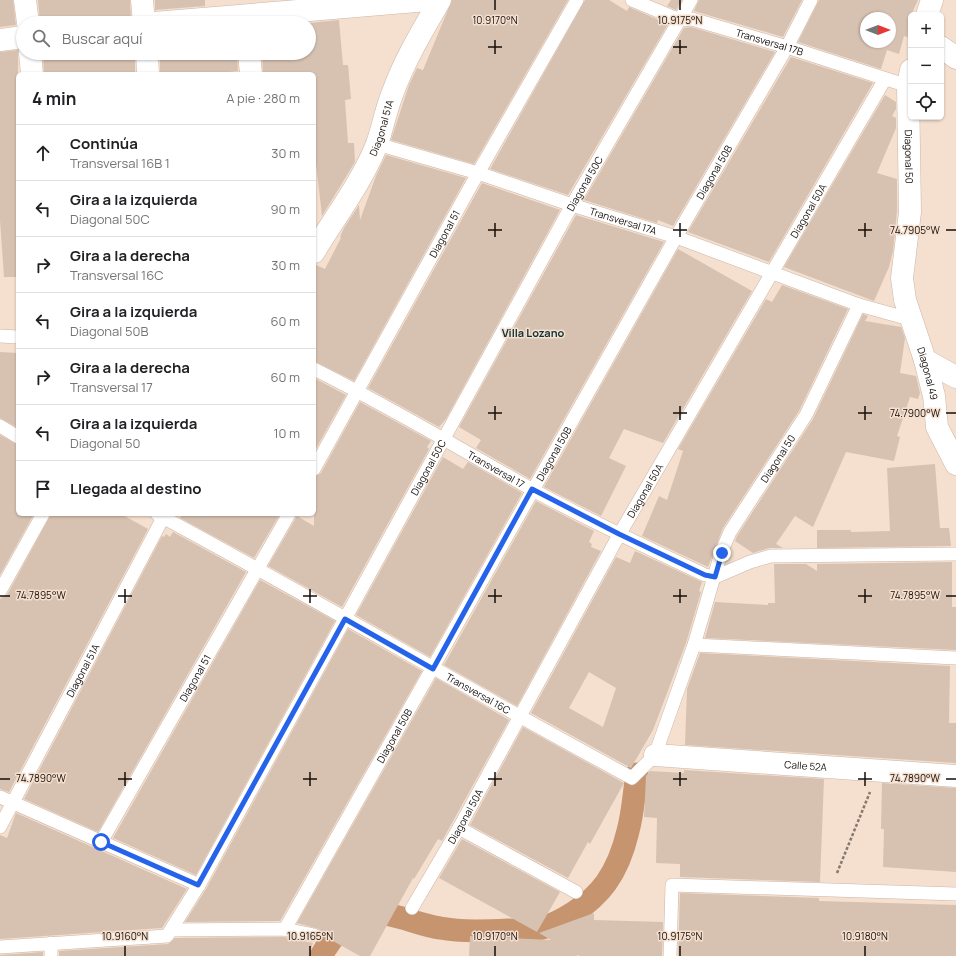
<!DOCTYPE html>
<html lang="es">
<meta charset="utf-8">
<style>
:root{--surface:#fff;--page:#f2f2f2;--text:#202124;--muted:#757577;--line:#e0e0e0}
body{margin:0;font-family:Manrope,sans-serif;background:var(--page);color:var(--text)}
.controls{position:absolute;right:12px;top:12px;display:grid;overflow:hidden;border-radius:6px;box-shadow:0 1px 3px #0004}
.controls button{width:36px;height:36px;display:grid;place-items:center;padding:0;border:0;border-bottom:1px solid var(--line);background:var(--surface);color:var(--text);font:20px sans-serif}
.compass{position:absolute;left:860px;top:12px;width:36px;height:36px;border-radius:50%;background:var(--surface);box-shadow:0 1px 3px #0004;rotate:90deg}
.stop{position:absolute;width:12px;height:12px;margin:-9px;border:3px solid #2563eb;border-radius:50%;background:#fff}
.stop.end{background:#2563eb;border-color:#fff;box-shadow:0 1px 4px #0008}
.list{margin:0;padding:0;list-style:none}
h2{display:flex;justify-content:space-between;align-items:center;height:52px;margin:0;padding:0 16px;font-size:17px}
h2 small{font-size:13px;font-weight:400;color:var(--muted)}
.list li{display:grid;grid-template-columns:26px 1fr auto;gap:12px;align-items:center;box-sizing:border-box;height:56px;padding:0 16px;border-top:1px solid var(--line)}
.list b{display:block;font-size:15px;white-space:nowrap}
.list p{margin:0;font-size:13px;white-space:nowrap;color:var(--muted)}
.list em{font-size:13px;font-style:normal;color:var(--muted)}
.icon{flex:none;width:22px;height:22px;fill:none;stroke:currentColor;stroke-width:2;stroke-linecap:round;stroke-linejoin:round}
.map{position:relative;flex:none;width:956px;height:956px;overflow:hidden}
.search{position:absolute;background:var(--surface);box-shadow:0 1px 3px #0004;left:16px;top:16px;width:300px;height:44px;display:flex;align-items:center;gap:10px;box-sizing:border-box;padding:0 14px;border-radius:22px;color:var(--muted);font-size:15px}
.panel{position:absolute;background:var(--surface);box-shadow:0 1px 3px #0004;left:16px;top:72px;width:300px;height:444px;border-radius:6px}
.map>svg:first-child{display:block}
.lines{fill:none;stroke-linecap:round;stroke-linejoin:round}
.canal{stroke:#c6946f;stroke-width:23}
.building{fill:#d7c2b2;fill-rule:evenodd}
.lane-casing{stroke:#ccb6a7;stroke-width:14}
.street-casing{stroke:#ccb6a7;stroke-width:23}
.path{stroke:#86786d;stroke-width:2.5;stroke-dasharray:3 2;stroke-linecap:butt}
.lane{stroke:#fff;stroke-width:13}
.street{stroke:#fff;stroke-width:22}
.route{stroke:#2563eb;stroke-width:5}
.ticks{fill:none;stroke:#160f0a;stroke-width:1.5}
.labels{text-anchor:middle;stroke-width:3;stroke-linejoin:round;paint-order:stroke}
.street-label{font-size:10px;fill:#160f0a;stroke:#f5dfcf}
.neighbourhood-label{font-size:11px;font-weight:bold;fill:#113338;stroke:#f5dfcf}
.ticks-label{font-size:10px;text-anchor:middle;fill:#160f0a;stroke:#f5dfcf;stroke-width:3;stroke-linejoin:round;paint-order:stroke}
</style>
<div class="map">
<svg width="956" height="956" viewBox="0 0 956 956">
<rect width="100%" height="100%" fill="#f5dfcf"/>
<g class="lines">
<!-- canal -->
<path class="canal" d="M321 956C330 940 346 918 366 914 391 910 416 925 440 928 463 932 486 931 509 930 518 930 528 932 536 930 561 923 590 905 606 883 616 869 624 848 628 831 633 813 634 793 637 774"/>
</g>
<!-- building -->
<g class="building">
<path d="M0 0H13L16 25 0 27Z"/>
<path d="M38 0H130L131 20H124V23H40Z"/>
<path d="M155 0H205V6L155 10Z"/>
<path d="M452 0H568L474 164 391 140 409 85 417 68 423 70Z"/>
<path d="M585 0H609L627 11 629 7 668 24 568 195 490 169Z"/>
<path d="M671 0H682L676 10 667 6Z"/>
<path d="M699 0H802L783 37 694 11Z"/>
<path d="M819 0H918L911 15V38L904 36 899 54 887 50 881 69 798 42ZM866 18H890V42H866Z"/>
<path d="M339 20 343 65H348L351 99 345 100 348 143H354L355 162 322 216 314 146V74H263L262 53H309V23Z"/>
<path d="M691 27 775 52 673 226 658 220 657 223 584 200 684 28Z"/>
<path d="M18 50V277H4L0 220V52Z"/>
<path d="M43 53H135V74H44Z"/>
<path d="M160 53H237L238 71 210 74H160Z"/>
<path d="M791 57 873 83 769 262 688 232Z"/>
<path d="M885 95 896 102V109L892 116 896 118V128L877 173 897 179V211L893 251 889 267 874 301 784 267Z"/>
<path d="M386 155 466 178 354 381 314 361V264L325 269 341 238 340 237 344 228 359 205 360 220 376 176Z"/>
<path d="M482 183 560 210 446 419 439 427 368 388Z"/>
<path d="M576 215 664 242 530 479 476 448 481 440 459 427Z"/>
<path d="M678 249 752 291 663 443 624 429 609 458 626 466 601 516 544 487Z"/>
<path d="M782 285 848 309 799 411 723 528 708 567 642 536 659 496 667 500 683 451 678 449 766 299 772 302Z"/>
<path d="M863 314 868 316 865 321 901 327 905 338 900 373 916 376 920 393 918 399 910 397 897 436 900 437 894 461 846 452 813 527 795 516 776 544 783 548H769L753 553 735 541 737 536 813 419Z"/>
<path d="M0 352 18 353V428L0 418Z"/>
<path d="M314 378 346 395 314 452Z"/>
<path d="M360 402 431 441 427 447 429 449 342 607 268 566 297 516 314 526V477L321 473Z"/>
<path d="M0 435 18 445V514H34L0 575Z"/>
<path d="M443 457 463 469 468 462 522 493 430 657 356 615Z"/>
<path d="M935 464 940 528H949L951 546 817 548V530H851V532L890 531 887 468Z"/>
<path d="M536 501 594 531 589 542 592 544 591 547 601 551 517 706 444 665Z"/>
<path d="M51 514H121L148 529 9 792 0 789V599L7 595Z"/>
<path d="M182 514H280L254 558 180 518Z"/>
<path d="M173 532 246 572 98 832 24 799 162 536 164 537 166 534 170 537Z"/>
<path d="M635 551 702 582 699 591 701 592 686 643 653 730 631 768 531 713 616 557 630 563ZM589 672 616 688 603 727 569 708Z"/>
<path d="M952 562V607H956V650L705 638 715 602 768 605V603H775L774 564H806L817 571V564Z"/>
<path d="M260 580 335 621 196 875 113 838Z"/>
<path d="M348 629 422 671 280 921 185 922 206 889Z"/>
<path d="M700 653 950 666 949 723H956V763L685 745 687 689Z"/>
<path d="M436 678 509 720 442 841 438 839 414 879 413 878 370 956H360L322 935 319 929 297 923Z"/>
<path d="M523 727 624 783 590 844 588 842 568 878 470 825Z"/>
<path d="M684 770 824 779 820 882 680 877V864L656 863 657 818 644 817 646 776 650 771 684 773Z"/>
<path d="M882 783 956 788V872L883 867 884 829H881Z"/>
<path d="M16 813 187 889 162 928 0 939V835L7 838Z"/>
<path d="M462 839 560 892 537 932 439 878Z"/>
<path d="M680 893 819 898V901L956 905V956H678Z"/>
<path d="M594 913V920L663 922 662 956H580L577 955V956H469L470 936 551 940 539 933Z"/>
<path d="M284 937 313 943 309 956H59V951L168 944 175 938Z"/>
<path d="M43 952V956H0V955Z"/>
</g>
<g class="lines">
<defs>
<g id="lane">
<path id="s1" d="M632 0 680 20 692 19 787 47 908 86"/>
<path id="s2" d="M377 144 478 173 572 205 676 237 859 305 913 320"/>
<path d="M0 336 18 337"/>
<path id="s3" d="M314 369C388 406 459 448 531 489 588 520 646 547 705 575L715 577 750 562 771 556 956 554"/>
<path d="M0 426 18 437"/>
<path id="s4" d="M314 469 478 173 577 0"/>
<path id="s5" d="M157 514C317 600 472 692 632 778L655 755 694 645 721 553 730 532 806 415 859 305"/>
<path d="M0 591 43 514"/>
<path d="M694 645 956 658"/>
<path d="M0 797 199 885"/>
<path id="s6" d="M0 827 165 514"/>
<path d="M459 828 576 892"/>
<path id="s7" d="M101 842 289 514"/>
<path id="s8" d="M412 908 459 828 619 535 885 79"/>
<path id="s9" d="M285 929 676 237 787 47 811 0"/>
<path d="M171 930 285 929 314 935"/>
<path id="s10" d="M0 947 167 936 199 885 572 205 691 0"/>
<path d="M51 956V943"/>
<path d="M670 956 672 885 956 894"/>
</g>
<g id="street">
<path d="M25 0 28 23"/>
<path d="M142 0 144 23"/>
<path d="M927 15 932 0"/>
<path d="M154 23 428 0"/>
<path d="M0 40 23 37"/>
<path d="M941 47 956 58"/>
<path d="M30 53 32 74"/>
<path d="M147 53 148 74"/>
<path d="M249 53 251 74"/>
<path id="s11" d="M911 70 908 86 910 212 902 278 905 300 925 360 934 396 937 427 956 464"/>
<path id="s12" d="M314 252C335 217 362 182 377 144 383 127 386 109 393 92 405 59 423 30 440 0"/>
<path d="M925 360 956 377"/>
<path id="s13" d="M655 755 956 776"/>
</g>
</defs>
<!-- lane casing -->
<use href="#lane" class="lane-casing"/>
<!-- street casing -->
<use href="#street" class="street-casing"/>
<!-- path -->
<path class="path" d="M837 873 870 792"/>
<!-- lane -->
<use href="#lane" class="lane"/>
<!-- street -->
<use href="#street" class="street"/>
</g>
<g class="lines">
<!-- route -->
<path class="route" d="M101 842 198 885 345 619 433 669 532 489 619 534 705 575 715 577 722 553"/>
</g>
<!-- ticks -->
<path class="ticks" d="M495 0V10M680 0V10M495 40V54M680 40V54M488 47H502M673 47H687M495 223V237M680 223V237M865 223V237M488 230H502M673 230H687M858 230H872M946 230H956M495 406V420M680 406V420M865 406V420M488 413H502M673 413H687M858 413H872M946 413H956M125 589V603M310 589V603M495 589V603M680 589V603M865 589V603M0 596H10M118 596H132M303 596H317M488 596H502M673 596H687M858 596H872M946 596H956M125 772V786M310 772V786M495 772V786M680 772V786M865 772V786M0 779H10M118 779H132M303 779H317M488 779H502M673 779H687M858 779H872M946 779H956M125 946V956M310 946V956M495 946V956M680 946V956M865 946V956"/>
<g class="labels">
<!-- street labels -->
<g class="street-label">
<text dy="4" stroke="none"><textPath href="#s1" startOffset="145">Transversal 17B</textPath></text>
<text dy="4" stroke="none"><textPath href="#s12" startOffset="142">Diagonal 51A</textPath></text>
<text dy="4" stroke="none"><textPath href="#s11" startOffset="87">Diagonal 50</textPath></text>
<text dy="4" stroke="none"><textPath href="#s9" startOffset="870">Diagonal 50B</textPath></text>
<text dy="4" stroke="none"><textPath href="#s10" startOffset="1028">Diagonal 50C</textPath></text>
<text dy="4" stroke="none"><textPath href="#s8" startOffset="802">Diagonal 50A</textPath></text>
<text dy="4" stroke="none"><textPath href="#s2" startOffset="258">Transversal 17A</textPath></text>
<text dy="4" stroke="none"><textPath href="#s4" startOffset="269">Diagonal 51</textPath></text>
<text dy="4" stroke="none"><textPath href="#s11" startOffset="308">Diagonal 49</textPath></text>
<text dy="4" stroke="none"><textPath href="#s9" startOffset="546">Diagonal 50B</textPath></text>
<text dy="4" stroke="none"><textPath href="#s5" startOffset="899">Diagonal 50</textPath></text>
<text dy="4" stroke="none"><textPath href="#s10" startOffset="704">Diagonal 50C</textPath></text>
<text dy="4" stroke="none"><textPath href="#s3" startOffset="208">Transversal 17</textPath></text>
<text dy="4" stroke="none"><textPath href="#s8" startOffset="478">Diagonal 50A</textPath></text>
<text dy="4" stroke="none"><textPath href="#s6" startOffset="177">Diagonal 51A</textPath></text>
<text dy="4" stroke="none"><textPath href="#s7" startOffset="189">Diagonal 51</textPath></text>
<text dy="4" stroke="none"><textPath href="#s5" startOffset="368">Transversal 16C</textPath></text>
<text dy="4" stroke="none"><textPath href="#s9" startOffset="222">Diagonal 50B</textPath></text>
<text dy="4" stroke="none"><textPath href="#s13" startOffset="151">Calle 52A</textPath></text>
<text dy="4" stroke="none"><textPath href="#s8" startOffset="106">Diagonal 50A</textPath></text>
</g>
<!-- neighbourhood labels -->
<g class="neighbourhood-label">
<text x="533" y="337">Villa Lozano</text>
</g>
</g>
<g class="ticks-label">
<text x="495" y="24">10.9170°N</text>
<text x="680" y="24">10.9175°N</text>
<text x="915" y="234">74.7905°W</text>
<text x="915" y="417">74.7900°W</text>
<text x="915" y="599">74.7895°W</text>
<text x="41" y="599">74.7895°W</text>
<text x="915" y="782">74.7890°W</text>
<text x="41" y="782">74.7890°W</text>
<text x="125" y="940">10.9160°N</text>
<text x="310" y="940">10.9165°N</text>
<text x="495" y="940">10.9170°N</text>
<text x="680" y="940">10.9175°N</text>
<text x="865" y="940">10.9180°N</text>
</g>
</svg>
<div class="controls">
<button>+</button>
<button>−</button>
<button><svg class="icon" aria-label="locate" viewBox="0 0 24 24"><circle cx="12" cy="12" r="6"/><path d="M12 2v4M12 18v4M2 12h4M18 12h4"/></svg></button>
</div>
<svg class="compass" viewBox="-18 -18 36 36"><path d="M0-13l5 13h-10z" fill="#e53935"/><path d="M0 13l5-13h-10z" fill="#757577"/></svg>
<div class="stop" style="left:101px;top:842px"></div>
<div class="stop end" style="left:722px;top:553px"></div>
<div class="search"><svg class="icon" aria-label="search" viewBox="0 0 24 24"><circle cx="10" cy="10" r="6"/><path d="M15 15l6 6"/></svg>Buscar aquí</div>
<section class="panel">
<h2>4 min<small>A pie · 280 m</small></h2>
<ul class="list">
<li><svg class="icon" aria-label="ahead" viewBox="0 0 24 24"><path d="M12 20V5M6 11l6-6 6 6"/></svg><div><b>Continúa</b><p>Transversal 16B 1</p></div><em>30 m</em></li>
<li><svg class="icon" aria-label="left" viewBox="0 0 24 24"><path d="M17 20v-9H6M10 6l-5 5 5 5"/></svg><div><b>Gira a la izquierda</b><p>Diagonal 50C</p></div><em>90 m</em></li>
<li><svg class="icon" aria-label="right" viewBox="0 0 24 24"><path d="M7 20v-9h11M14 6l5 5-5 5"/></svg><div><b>Gira a la derecha</b><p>Transversal 16C</p></div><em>30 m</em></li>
<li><svg class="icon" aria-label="left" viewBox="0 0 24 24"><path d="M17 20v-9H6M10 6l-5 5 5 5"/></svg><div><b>Gira a la izquierda</b><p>Diagonal 50B</p></div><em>60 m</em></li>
<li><svg class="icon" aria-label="right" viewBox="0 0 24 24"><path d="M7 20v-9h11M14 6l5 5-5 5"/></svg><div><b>Gira a la derecha</b><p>Transversal 17</p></div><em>60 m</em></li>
<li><svg class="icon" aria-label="left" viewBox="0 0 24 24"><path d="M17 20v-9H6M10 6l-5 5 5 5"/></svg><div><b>Gira a la izquierda</b><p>Diagonal 50</p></div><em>10 m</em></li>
<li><svg class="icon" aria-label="arrive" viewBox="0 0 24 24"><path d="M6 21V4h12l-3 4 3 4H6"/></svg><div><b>Llegada al destino</b></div></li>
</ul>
</section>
</div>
